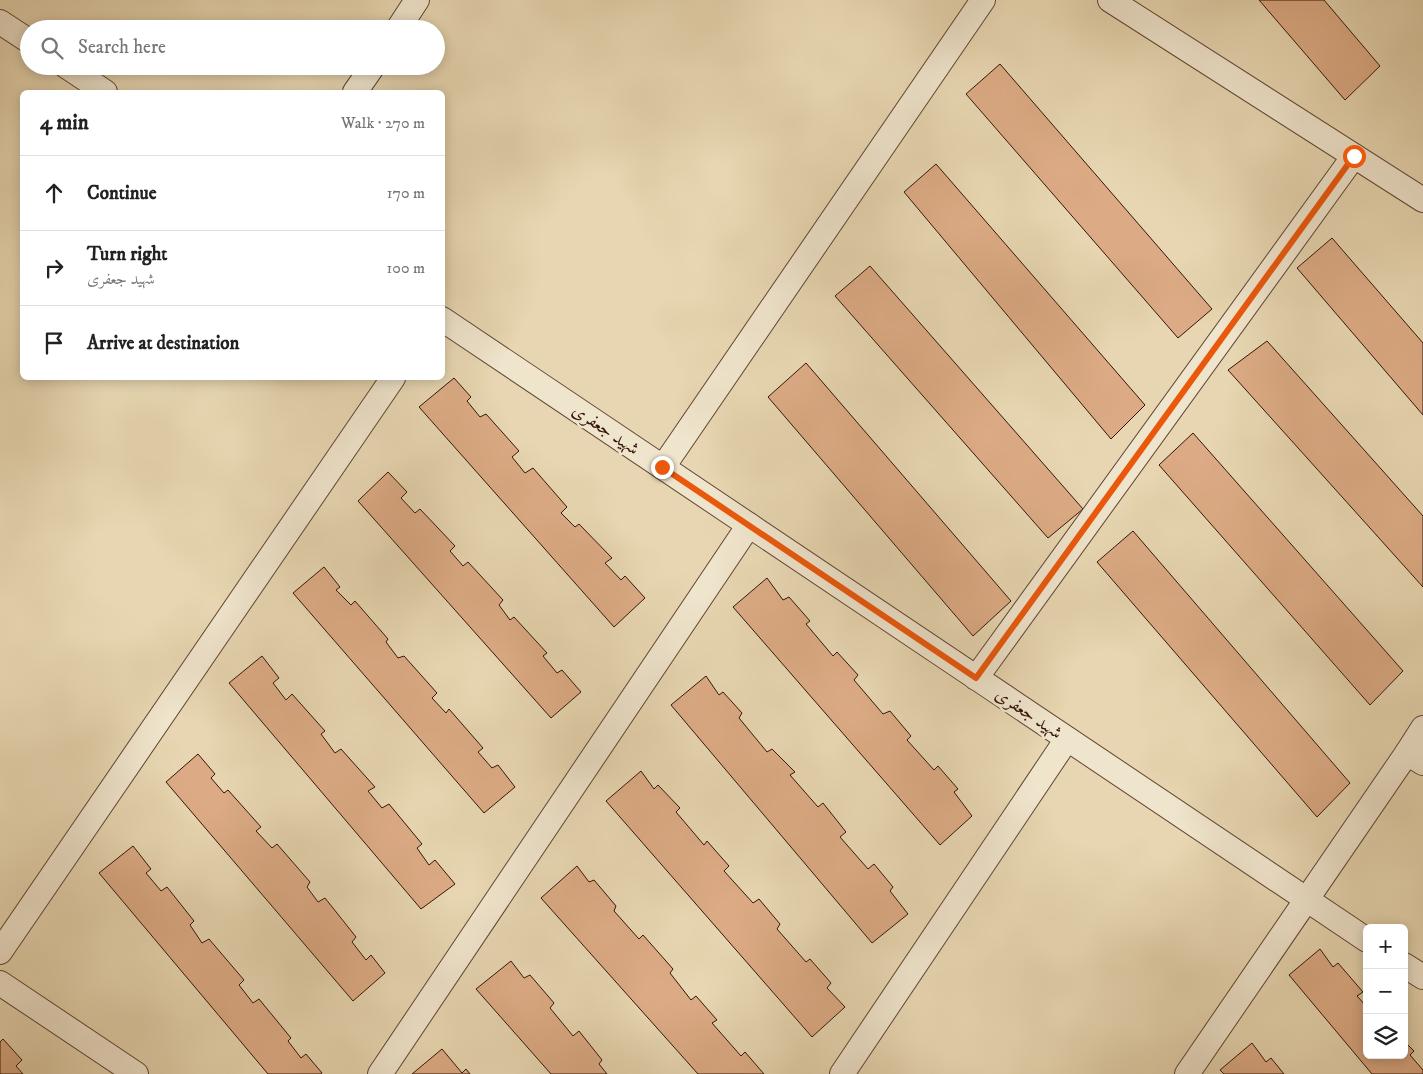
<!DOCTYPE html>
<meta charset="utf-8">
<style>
:root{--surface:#fff;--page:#f6f6f6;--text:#222;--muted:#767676;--line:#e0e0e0}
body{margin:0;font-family:"IM FELL DW Pica",Amiri,serif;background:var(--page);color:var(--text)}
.controls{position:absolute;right:15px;bottom:15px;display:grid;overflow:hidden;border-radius:8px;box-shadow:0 2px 12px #0003}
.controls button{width:45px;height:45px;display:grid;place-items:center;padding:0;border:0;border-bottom:1px solid var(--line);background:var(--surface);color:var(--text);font:25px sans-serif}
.stop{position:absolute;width:15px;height:15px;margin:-11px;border:4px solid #ea580c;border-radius:50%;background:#fff}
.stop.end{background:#ea580c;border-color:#fff;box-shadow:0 1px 5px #0008}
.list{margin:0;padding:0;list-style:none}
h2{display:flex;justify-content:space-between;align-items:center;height:65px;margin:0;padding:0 20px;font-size:21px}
h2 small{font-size:16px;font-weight:400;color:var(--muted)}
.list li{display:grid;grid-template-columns:32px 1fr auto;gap:15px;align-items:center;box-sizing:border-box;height:75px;padding:0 20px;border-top:1px solid var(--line)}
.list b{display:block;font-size:19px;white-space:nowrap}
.list p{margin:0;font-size:16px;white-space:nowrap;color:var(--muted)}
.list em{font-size:16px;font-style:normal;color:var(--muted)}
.icon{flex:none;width:28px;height:28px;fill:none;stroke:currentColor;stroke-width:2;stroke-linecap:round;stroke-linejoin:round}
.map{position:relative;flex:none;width:1423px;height:1074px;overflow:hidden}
.search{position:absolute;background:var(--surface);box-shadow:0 2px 12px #0003;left:20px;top:20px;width:425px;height:55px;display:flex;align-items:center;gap:12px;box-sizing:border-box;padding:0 18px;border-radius:28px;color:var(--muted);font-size:19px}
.panel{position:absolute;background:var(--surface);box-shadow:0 2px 12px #0003;left:20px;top:90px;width:425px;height:290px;border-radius:8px}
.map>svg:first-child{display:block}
.building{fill:#dcab85;stroke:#341509}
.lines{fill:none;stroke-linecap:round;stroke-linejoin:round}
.minor-casing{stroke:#614533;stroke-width:26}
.minor{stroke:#efe4cc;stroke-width:24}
.route{stroke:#ea580c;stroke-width:6}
.labels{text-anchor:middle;stroke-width:5;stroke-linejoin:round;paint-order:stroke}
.street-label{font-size:18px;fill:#341509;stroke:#efe4cc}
</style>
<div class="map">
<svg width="1423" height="1074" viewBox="0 0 1423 1074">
<rect width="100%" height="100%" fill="#e7d6b1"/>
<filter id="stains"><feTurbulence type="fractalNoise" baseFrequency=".004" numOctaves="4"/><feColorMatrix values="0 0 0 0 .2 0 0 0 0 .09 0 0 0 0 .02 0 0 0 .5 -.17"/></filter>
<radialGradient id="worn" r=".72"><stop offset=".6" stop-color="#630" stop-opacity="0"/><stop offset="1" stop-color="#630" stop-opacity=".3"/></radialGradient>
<!-- building -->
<g class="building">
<path d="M1259 0H1324L1380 66 1345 100Z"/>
<path d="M1000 64 1212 309 1178 338 966 94Z"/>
<path d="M936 164 1145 405 1111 439 904 192Z"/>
<path d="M1332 238 1423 343V415L1297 268Z"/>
<path d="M870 266 1083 509 1048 538 835 296Z"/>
<path d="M1267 341 1423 516V587L1228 370Z"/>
<path d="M806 363 1011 601 973 636 768 397Z"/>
<path d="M454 378 471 397 467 401 480 417 486 414 519 451 512 457 525 473 533 468 567 507 561 513 575 527 579 524 612 558 605 563 621 580 625 576 645 598 614 627 419 407Z"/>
<path d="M1193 433 1403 671 1370 705 1159 465Z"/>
<path d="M388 472 407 492 401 498 415 513 420 509 455 546 450 551 463 566 468 562 503 600 499 605 510 620 514 617 547 653 543 656 557 673 562 670 581 692 551 718 358 501Z"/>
<path d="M1133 531 1350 783 1317 817 1097 562Z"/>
<path d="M324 567 340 587 336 590 351 605 355 601 388 639 386 642 398 658 404 656 437 693 432 698 446 713 449 709 483 748 478 752 492 768 498 765 515 787 484 813 293 593Z"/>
<path d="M767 578 783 600 789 597 810 621 806 624 833 656 837 652 858 675 854 680 883 714 890 711 911 736 907 740 934 770 938 766 958 789 954 792 972 816 940 845 733 607Z"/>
<path d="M262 656 279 678 273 683 286 700 292 694 325 731 321 734 335 753 341 749 375 787 368 791 382 808 389 804 422 844 417 848 429 865 435 860 455 884 421 909 229 683Z"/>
<path d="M706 676 719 695 723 692 742 713 739 718 767 752 772 749 795 772 790 775 818 807 823 803 846 832 840 837 868 869 874 864 893 887 890 891 908 914 872 943 671 705Z"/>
<path d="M198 754 215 774 211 778 224 793 228 790 261 827 256 831 272 848 277 844 310 882 307 887 318 902 325 898 356 937 352 942 366 960 371 955 385 973 353 1001 166 782Z"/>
<path d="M641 771 654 789 658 785 680 808 676 812 704 845 707 841 729 866 724 871 753 903 759 899 780 924 777 929 806 962 810 959 831 983 827 988 845 1007 812 1037 606 801Z"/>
<path d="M133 846 151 869 146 873 161 891 167 887 194 921 190 925 202 943 209 939 244 980 239 985 253 1003 259 999 291 1038 288 1041 301 1058 306 1054 322 1073 320 1074H268L99 873Z"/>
<path d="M577 866 589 882 594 880 616 906 614 911 639 939 643 935 673 969 670 973 691 1000 696 996 717 1020 712 1023 741 1056 745 1052 764 1074H698L541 898Z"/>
<path d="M1320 949 1333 967 1338 963 1363 992 1357 996 1367 1007V1055H1404V1041L1414 1051 1410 1055 1423 1070V1074H1372L1289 975Z"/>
<path d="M511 961 524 978 530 975 554 1003 550 1008 573 1036 579 1031 602 1060 599 1064 607 1074H551L476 989Z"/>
<path d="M3 1039 22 1060 16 1066 23 1074H0V1042Z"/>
<path d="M1252 1043 1266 1062 1271 1058 1284 1074H1224L1220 1070Z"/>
<path d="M442 1049 462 1073 466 1069 470 1074H412Z"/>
</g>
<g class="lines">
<defs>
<g id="minor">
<path d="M1110 0 1423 200"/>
<path d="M0 22 29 41"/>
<path d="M398 29 417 0"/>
<path d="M66 66 105 92"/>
<path d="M355 92 373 66"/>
<path d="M442 319 1367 940"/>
<path d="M663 467 983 0"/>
<path d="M976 678 1354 156"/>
<path d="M1407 753 1423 728"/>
<path d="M0 952 393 378"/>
<path d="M1404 965 1423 977"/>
<path d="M0 983 136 1074"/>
<path d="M380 1074 749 525"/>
<path d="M842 1074 1067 739"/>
<path d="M1187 1074 1407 753 1423 763"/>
</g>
</defs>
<!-- minor casing -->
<use href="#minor" class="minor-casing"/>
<!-- minor -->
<use href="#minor" class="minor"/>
</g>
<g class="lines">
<!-- route -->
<path class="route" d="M662 467 976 678 1354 156"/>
</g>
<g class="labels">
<!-- street labels -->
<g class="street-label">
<text transform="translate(606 429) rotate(34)" y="6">شهید جعفری</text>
<text transform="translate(1029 713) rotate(34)" y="6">شهید جعفری</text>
</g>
</g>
<rect width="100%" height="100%" filter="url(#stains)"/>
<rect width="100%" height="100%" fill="url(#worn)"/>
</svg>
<div class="controls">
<button>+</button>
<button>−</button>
<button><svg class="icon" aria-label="layers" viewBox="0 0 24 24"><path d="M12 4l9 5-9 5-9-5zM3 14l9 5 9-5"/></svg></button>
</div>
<div class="stop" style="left:1354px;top:156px"></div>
<div class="stop end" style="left:662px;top:467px"></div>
<div class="search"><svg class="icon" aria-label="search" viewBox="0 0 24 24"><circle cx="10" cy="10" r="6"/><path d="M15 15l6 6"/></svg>Search here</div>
<section class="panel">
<h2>4 min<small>Walk · 270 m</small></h2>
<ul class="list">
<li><svg class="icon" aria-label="ahead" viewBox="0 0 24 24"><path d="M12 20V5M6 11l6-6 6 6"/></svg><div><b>Continue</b></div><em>170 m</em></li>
<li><svg class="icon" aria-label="right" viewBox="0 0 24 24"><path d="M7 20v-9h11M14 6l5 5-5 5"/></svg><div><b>Turn right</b><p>شهید جعفری</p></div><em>100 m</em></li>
<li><svg class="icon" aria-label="arrive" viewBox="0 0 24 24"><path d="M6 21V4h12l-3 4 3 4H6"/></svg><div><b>Arrive at destination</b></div></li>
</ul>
</section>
</div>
